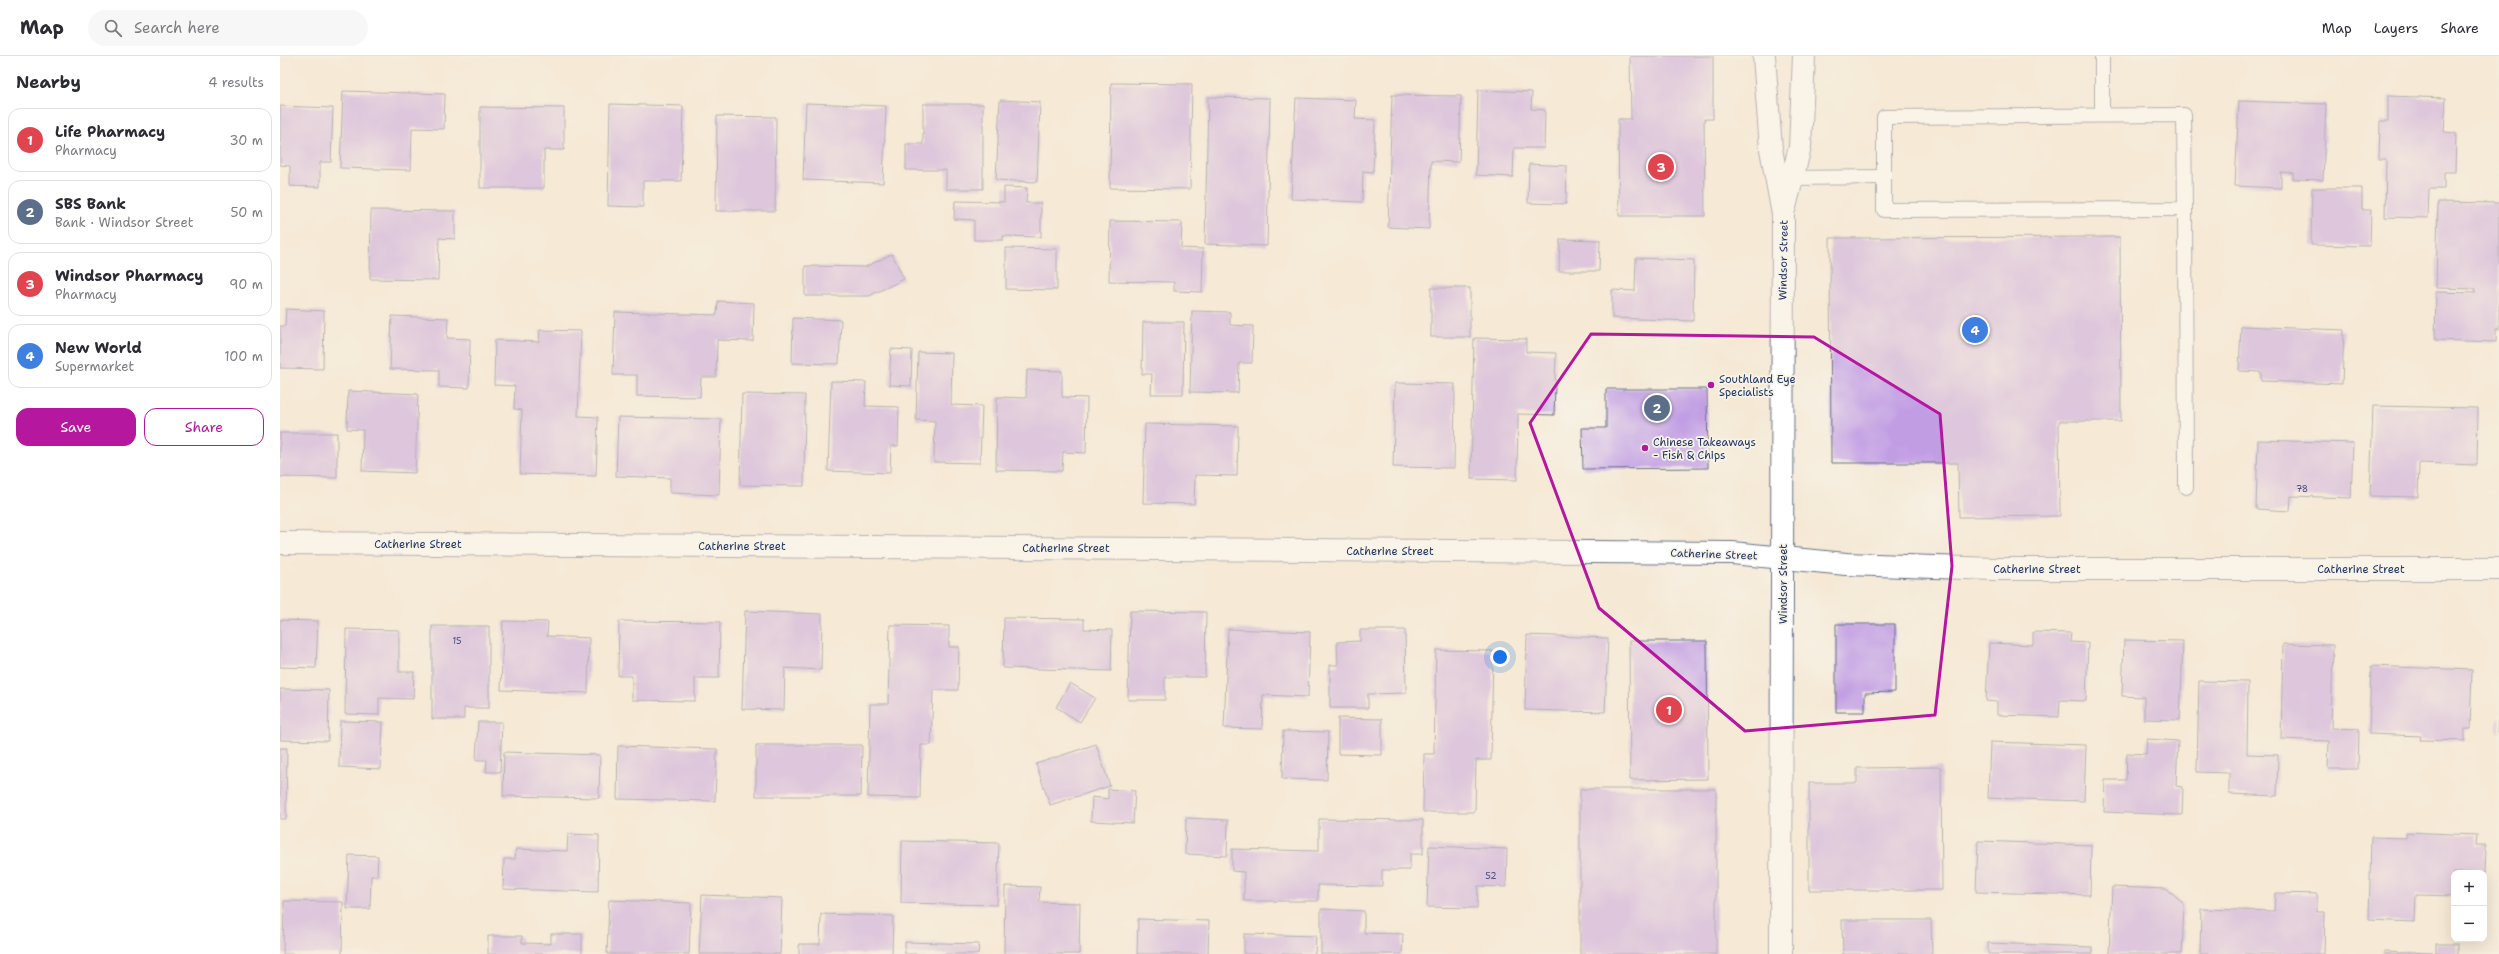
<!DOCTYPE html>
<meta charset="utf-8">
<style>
:root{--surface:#fff;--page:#f7f7f7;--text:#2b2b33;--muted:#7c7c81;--line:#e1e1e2;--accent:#b5179e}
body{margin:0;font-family:"Shantell Sans",sans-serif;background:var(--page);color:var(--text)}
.controls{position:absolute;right:12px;bottom:12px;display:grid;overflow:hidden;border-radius:8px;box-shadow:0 4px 16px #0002}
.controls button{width:36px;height:36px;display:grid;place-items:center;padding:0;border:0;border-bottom:1px solid var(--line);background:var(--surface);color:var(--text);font:20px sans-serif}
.you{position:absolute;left:1220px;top:601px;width:14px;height:14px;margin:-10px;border:3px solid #fff;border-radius:50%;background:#1a73e8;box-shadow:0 0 0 6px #1a73e833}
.badge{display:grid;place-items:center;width:26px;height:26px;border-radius:50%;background:var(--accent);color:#fff;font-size:13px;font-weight:700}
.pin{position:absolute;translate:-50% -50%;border:2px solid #fff;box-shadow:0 1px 4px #0006}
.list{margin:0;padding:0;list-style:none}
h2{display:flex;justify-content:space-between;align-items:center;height:52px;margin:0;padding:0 16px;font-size:17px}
h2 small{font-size:13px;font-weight:400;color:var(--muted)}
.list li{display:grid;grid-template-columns:26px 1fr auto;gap:12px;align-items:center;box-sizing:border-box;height:64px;margin:0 8px 8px;padding:0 8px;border:1px solid var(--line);border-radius:12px}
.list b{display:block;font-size:15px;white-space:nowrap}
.list p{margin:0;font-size:13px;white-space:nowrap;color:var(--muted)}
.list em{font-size:13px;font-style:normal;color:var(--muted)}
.actions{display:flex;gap:8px;padding:12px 16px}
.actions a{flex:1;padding:9px 0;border:1px solid var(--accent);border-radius:12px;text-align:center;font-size:14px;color:var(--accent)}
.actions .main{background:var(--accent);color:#fff}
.icon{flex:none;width:22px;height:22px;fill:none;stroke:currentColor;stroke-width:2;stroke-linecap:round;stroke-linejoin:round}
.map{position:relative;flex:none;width:2219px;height:898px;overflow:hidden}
header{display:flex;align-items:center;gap:24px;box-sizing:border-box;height:56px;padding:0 20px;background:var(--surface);border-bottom:1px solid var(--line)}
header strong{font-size:19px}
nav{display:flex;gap:22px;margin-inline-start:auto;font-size:14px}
.search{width:280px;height:36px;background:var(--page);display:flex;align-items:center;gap:10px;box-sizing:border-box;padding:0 14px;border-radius:22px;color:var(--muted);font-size:15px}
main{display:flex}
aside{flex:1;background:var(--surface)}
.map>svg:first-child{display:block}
.building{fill:#c19ee4}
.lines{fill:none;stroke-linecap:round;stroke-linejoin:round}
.lane-casing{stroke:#677088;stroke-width:16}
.street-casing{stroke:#677088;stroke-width:24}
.lane{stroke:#fff;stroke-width:14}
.street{stroke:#fff;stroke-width:22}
.marked{fill:none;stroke:#b5179e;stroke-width:3;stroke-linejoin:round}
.poi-dot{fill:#b5179e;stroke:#f7f3e8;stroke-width:1.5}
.labels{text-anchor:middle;stroke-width:3.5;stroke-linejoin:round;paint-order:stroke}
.number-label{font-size:9px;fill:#444b80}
.street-label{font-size:11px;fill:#1b2f5e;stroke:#f7f3e8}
.poi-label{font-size:11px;fill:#1b2f5e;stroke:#f7f3e8;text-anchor:start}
</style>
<header>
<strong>Map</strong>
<div class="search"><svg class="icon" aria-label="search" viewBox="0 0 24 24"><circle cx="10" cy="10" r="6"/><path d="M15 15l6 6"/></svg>Search here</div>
<nav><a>Map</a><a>Layers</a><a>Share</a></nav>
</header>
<main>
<aside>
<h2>Nearby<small>4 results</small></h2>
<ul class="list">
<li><span class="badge" style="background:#e0444e">1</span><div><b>Life Pharmacy</b><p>Pharmacy</p></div><em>30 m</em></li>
<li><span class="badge" style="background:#5c6f8a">2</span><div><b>SBS Bank</b><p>Bank · Windsor Street</p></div><em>50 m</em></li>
<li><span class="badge" style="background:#e0444e">3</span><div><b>Windsor Pharmacy</b><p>Pharmacy</p></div><em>90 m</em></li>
<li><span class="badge" style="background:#3f7fe0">4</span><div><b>New World</b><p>Supermarket</p></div><em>100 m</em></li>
</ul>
<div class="actions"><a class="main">Save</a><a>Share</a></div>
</aside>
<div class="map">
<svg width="2219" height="898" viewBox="0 0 2219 898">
<rect width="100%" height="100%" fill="#f7f3e8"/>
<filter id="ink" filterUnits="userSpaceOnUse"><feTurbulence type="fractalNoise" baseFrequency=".025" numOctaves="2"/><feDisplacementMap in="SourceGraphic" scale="8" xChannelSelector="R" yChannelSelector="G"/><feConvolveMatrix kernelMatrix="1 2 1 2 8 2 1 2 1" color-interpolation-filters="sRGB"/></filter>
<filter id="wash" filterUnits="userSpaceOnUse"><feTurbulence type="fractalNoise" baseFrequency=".012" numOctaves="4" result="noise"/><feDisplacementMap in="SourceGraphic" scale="16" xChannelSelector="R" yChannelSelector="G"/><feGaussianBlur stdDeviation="0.9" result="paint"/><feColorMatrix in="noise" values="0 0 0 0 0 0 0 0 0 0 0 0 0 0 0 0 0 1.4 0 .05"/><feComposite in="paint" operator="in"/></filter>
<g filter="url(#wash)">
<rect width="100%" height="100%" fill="#f5e9d6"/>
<g id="blocks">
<!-- building -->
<g class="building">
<path d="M1350 0H1433V63H1424L1425 160H1339L1338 63H1351Z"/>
<path d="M831 27 912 28 910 133 830 132Z"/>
<path d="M1198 34 1252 36 1251 53 1265 54 1264 92H1234L1233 121 1196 119Z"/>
<path d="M63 35 165 38 164 73 132 72 131 114 60 112Z"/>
<path d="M1112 39 1181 40 1179 106 1151 105 1149 173 1108 171Z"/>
<path d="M2108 40 2166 42 2164 76 2176 77 2175 116H2164V133H2149L2148 162 2105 161 2106 103H2099L2100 65H2108Z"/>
<path d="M928 41 990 42 987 190 925 188Z"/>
<path d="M1016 42 1076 44 1075 63 1095 64 1093 116 1083 115 1082 146 1011 143Z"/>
<path d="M720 44 760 46 757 126 716 124Z"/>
<path d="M1959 45 2046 48 2043 124 2013 123V117L2001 116V132L1955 130Z"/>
<path d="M526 47 606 50 603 127 523 124Z"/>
<path d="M330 48 403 50 401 125H363V151L328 150Z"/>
<path d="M643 48H703V133H666V114H626V88H643Z"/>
<path d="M0 50 53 52 51 106H40V131L10 130V110L0 109Z"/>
<path d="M200 51 284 52V94H264V132H200Z"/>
<path d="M437 60 496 61 495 155H436Z"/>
<path d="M1249 108 1287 110 1286 148 1248 147Z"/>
<path d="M724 131 747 132 746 147H761V181L723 180V184H694V164L674 163 675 145 724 146Z"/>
<path d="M2032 132H2082V154H2091L2090 190 2031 189Z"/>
<path d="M2158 146 2219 147V273H2216V286L2155 284 2156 236 2195 237V233L2156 232Z"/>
<path d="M91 154 175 155V183L159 182 158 224 90 223Z"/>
<path d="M830 165 902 166 901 192 923 193 922 236 894 235V226L829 225Z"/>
<path d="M1840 181 1841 365H1779L1780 460 1679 461 1678 407H1551L1550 182Z"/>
<path d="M1280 183 1320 184 1319 215H1279Z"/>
<path d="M726 192 777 193V234L726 233Z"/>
<path d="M612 198 624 223 589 240H525V210L585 211Z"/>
<path d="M1356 202 1414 204 1413 265 1332 262V234L1355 235Z"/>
<rect x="1151" y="232" width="39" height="49"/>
<path d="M438 245 474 247 473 285 437 284 436 321H421L420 341 357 340V319H333L335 256 437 259Z"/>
<path d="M6 253 44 255 43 313 0 312V270H5Z"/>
<path d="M912 255 950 256V269L973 270 972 307H959L958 337 910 336Z"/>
<path d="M112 260 168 262 167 282 190 283 189 332 159 331V314L110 313Z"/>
<path d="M513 262 561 264 559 308 512 307Z"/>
<path d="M863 266H904L903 338H871L872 318H862Z"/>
<path d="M1961 270 2064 274 2062 328 1981 325V316L1959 315Z"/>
<path d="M260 274 301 275 298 360 318 361 316 420 240 418 242 354 234 353 235 330 214 329 215 284 259 286Z"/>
<path d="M1194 282 1246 283V296L1276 297 1274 359 1238 358 1237 424 1191 423Z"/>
<path d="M611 293 632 294 631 330 609 329Z"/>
<path d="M638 296 672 297 671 349 702 350 700 407 654 406 655 365 636 364Z"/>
<path d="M747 314 782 315V341L807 342 806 397 783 396 782 415 716 414 717 341 746 342Z"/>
<path d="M551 325 586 326 585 350 619 351 618 390H611L610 417 548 415Z"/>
<path d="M1115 327 1175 328 1174 412 1113 411Z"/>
<path d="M1326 333H1427L1428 412 1303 413 1302 372H1326Z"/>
<path d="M68 335 138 338 135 417 82 415 83 374 67 373Z"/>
<path d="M462 338 525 339 524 430 460 429Z"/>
<path d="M2093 350 2198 352 2197 409 2139 407 2138 441 2090 440Z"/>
<path d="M338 361 441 363 439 439 390 437V422L336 420Z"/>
<path d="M865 368 958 370 957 420 915 419 914 448 863 447Z"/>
<path d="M0 377H57V422L0 421Z"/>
<path d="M1978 384 2073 387 2071 442 2011 440 2010 455 1976 453Z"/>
<path d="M465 555 542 558 541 614 505 612 504 654 462 653Z"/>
<path d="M850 555 926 556 925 621H885V644H848Z"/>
<path d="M724 562 804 563V573L832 574 831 615 723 612Z"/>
<path d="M0 564 38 565 36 612 0 611Z"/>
<path d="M223 565 268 566 267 580 309 582 308 637 221 634Z"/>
<path d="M339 565 440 566 439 622H415V645L352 644V620H338Z"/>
<path d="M1556 568H1615V636L1585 637V656H1556Z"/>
<path d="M610 569 669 570V591H679L678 634H653L651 689H641L640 742 588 741 590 648H608Z"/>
<path d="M152 570H209V652H184V663H152Z"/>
<path d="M66 573 119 574V616H134L133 643 99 642V659L65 658Z"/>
<path d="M948 573 1030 576 1028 641 983 639 982 673 944 672Z"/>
<path d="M1080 574H1125L1126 637 1088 638V652H1050V609H1058L1057 586 1080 585Z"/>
<path d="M1753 576 1791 577 1790 586 1808 587 1806 645 1780 644 1779 661 1717 659V646L1706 645 1709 587 1753 589Z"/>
<path d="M1247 579 1328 582 1325 656 1245 654Z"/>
<path d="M1844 584 1903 585 1900 664 1864 663V641L1842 640Z"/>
<path d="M1349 585H1427L1428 723 1350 724Z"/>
<path d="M2003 588 2053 589 2051 672 2079 673 2078 713H2048L2049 685 2001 683Z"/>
<path d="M1156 594 1213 595 1211 704H1196L1195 756H1143L1144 698H1154Z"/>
<path d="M2091 610 2192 614 2190 673H2185V685L2140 684 2141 680 2089 678Z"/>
<path d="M1919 625 1968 626 1967 698 1998 699 1997 740 1949 738V717L1917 716Z"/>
<path d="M790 627 815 642 800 666 776 651Z"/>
<path d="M0 633 49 634 48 685 0 684Z"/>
<path d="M1058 662 1102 663V699L1058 698Z"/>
<path d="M2218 663H2219V676H2217Z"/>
<path d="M60 665 103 666 101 713 59 711Z"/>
<path d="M198 666H222L220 716H206L207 704H196Z"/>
<path d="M1003 675 1048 676 1047 724 1002 723Z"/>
<path d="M1867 683 1898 685 1896 730 1903 731 1902 759 1824 756 1825 724H1846L1847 697 1866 698Z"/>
<path d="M1710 686 1806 689 1804 745 1708 742Z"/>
<path d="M816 688 830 730 770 749 756 708Z"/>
<path d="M476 689H582L581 740H476Z"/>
<path d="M338 690 437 693 435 745 337 743Z"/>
<path d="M0 692H7L6 763H0Z"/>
<path d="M224 696 320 699 319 742 223 740Z"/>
<path d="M1661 711 1662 834H1529V727H1577V712Z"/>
<path d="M828 733 855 735 853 767 811 765 812 741 828 743Z"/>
<rect x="1300" y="733" width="136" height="165"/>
<path d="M906 762 948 764 947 800 905 798Z"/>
<path d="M1039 763 1143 764V798H1130V814H1102V830L1038 829V845H964V816L952 815V793L1039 795Z"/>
<path d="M2126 776 2197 779 2196 789H2206L2205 817H2174V840L2136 839 2135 866 2089 864 2091 781 2126 782Z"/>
<path d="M288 778 319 779 318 836 223 833 224 803H235L236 793 287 795Z"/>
<path d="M622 785 719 787 717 849 621 847Z"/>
<path d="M1698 785 1811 789 1810 839 1696 836Z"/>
<path d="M1149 790 1227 793 1226 831 1198 830 1197 852 1147 851Z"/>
<path d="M69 799 98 800 97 820H91L90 853H67Z"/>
<path d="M725 830 760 831 759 846 800 847 799 898H724Z"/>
<path d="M1832 831 1886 833 1904 848 1902 898H1829Z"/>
<path d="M1995 837 2037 838V856H2045L2044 898H1920L1921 853 1994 855Z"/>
<path d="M422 839 502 842 500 898H419Z"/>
<path d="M329 844 411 847 409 898H327Z"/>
<path d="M4 845 63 846 62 898H3Z"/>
<path d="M1041 853 1084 855V877L1123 878 1122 898H1041Z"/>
<path d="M541 858 613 860 612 898H519V888H540Z"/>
<path d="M858 863 929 865 928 898H857Z"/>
<path d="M1562 864H1651L1652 898H1563Z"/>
<path d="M271 878H302V898H208V880H242V887L271 888Z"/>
<path d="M964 878 1036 880 1035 898H964Z"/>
<path d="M625 886 699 888 698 898H625Z"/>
<path d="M1708 887 1812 891V898H1708Z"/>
<rect x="2156" y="888" width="21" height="10"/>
<path d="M2104 895 2153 897V898H2104Z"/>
</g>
</g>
</g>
<g filter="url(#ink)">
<use href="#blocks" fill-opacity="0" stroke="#677088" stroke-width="1"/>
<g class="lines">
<defs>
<g id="lane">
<path d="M1822 0V59"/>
<path d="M1904 59 1905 153 1604 154V61Z"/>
<path d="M1512 122 1604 121"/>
<path d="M1905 153 1906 431"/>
</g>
<g id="street">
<path d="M1484 0 1491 93 1503 158 1501 898"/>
<path d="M1505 151 1520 91 1524 0"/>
<path d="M0 487 1452 497 1566 508 1715 513H2219"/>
</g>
</defs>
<!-- lane casing -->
<use href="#lane" class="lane-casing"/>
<!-- street casing -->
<use href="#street" class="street-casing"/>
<!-- lane -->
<use href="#lane" class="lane"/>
<!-- street -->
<use href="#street" class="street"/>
</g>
</g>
<!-- marked area -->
<path d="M0 0H2219V898H0ZM1311 278 1534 281 1660 358 1672 510 1655 659 1465 675 1319 552 1250 367Z" fill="#f5e9d6" fill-opacity=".55" fill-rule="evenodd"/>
<path class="marked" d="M1311 278 1534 281 1660 358 1672 510 1655 659 1465 675 1319 552 1250 367Z"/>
<!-- markers -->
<g class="poi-dot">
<circle cx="1431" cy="329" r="4"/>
<circle cx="1365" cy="392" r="4"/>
</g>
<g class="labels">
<!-- number labels -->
<g class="number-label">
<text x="2022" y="436">78</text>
<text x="177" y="588">15</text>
<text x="1211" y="823">52</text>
</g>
<!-- street labels -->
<g class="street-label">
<text transform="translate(1503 204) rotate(-89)" y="4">Windsor Street</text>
<text x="138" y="492">Catherine Street</text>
<text x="462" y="494">Catherine Street</text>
<text x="786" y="496">Catherine Street</text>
<text x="1110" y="499">Catherine Street</text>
<text transform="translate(1434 498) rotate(2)" y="4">Catherine Street</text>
<text x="1757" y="517">Catherine Street</text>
<text x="2081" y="517">Catherine Street</text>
<text transform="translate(1503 528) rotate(-90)" y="4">Windsor Street</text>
</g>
<!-- poi labels -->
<g class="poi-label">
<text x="1439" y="327">Southland Eye<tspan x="1439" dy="13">Specialists</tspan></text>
<text x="1373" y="390">Chinese Takeaways<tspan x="1373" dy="13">- Fish &amp; Chips</tspan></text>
</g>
</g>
</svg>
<div class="controls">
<button>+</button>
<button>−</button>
</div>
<div class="you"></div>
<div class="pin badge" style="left:1389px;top:654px;background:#e0444e">1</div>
<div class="pin badge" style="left:1377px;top:352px;background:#5c6f8a">2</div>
<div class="pin badge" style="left:1381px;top:111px;background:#e0444e">3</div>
<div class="pin badge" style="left:1695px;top:274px;background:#3f7fe0">4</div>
</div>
</main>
